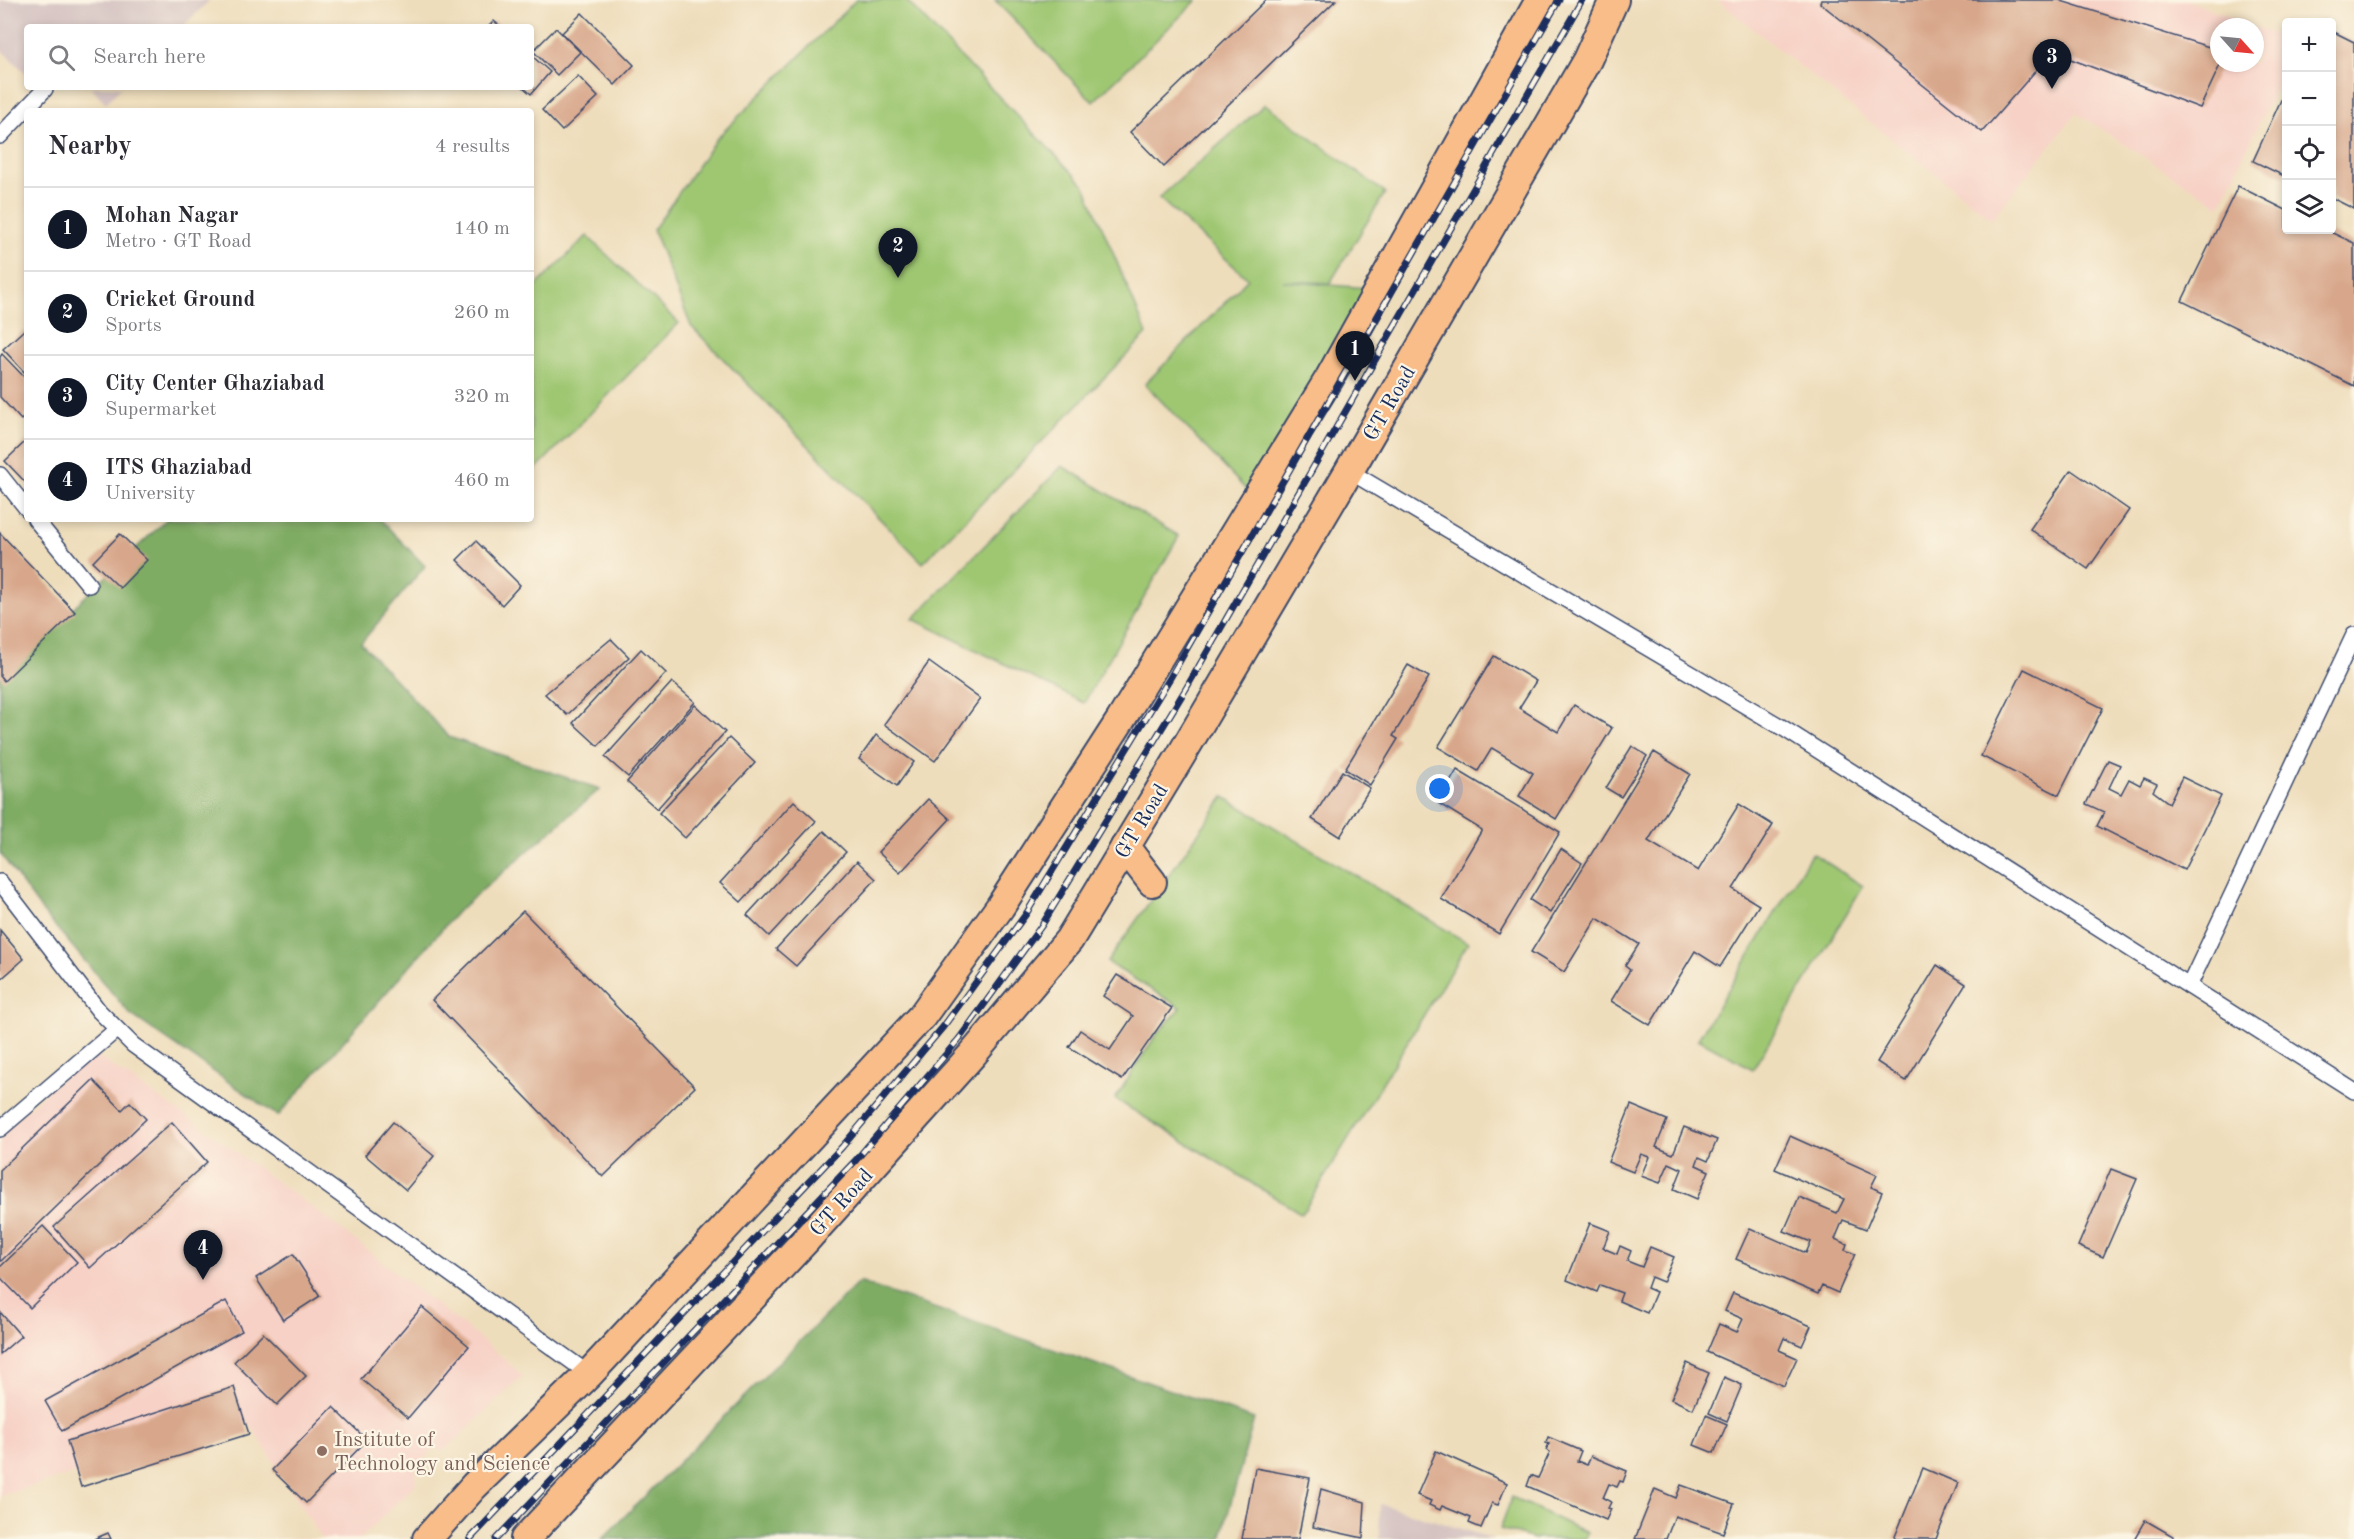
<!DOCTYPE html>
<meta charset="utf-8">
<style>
:root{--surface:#fff;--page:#f2f2f3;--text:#2b2b33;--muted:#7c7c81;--line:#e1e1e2;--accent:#111827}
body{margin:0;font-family:"Old Standard TT",serif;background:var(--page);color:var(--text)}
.controls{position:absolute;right:18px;top:18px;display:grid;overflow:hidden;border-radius:6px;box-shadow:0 3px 9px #0003}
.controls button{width:54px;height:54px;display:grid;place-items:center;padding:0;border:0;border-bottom:2px solid var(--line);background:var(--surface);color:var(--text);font:30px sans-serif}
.compass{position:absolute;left:2210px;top:18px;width:54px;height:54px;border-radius:50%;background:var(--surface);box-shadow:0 3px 9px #0003;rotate:117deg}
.you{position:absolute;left:1440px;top:789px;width:21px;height:21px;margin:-15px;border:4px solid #fff;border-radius:50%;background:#1a73e8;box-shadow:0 0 0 9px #1a73e833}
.badge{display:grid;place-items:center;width:39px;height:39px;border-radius:50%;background:var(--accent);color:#fff;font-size:20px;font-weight:700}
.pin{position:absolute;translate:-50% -50px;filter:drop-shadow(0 2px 3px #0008)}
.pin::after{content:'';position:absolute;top:32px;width:21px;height:18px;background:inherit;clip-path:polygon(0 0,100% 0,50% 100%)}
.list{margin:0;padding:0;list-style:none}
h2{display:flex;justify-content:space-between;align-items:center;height:78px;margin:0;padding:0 24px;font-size:26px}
h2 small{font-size:20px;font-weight:400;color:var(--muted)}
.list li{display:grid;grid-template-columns:39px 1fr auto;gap:18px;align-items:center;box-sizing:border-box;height:84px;padding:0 24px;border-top:2px solid var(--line)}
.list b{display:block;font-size:22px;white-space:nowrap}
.list p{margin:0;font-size:20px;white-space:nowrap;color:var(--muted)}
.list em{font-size:20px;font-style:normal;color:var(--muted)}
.icon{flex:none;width:33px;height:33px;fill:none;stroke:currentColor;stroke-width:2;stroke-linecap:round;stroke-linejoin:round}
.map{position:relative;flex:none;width:2354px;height:1539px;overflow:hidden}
.search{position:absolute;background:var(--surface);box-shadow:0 3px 9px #0003;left:24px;top:24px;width:510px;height:66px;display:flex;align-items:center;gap:15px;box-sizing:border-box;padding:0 21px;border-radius:6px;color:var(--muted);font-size:22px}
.panel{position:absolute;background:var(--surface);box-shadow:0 3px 9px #0003;left:24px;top:108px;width:510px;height:414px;border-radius:6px}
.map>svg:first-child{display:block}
.built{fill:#f7d1c6;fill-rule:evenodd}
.industrial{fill:#d2bfbf}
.green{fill:#9fc772;stroke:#5d7b68;stroke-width:1.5}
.forest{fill:#7fac64;stroke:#4d6e61;stroke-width:1.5}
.building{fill:#d8a78b}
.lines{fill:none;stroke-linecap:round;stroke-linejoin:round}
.street-casing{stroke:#3b496c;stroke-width:18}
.highway-casing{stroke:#3b496c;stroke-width:32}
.street{stroke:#fff;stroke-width:15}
.highway{stroke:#f8bd88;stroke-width:28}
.rail-casing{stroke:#1b2f5e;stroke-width:7}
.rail{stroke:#fcf5e5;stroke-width:4.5;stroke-dasharray:14;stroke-linecap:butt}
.education-dot{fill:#8d6e63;stroke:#fcf5e5;stroke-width:2}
.labels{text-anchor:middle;stroke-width:4.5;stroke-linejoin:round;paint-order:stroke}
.street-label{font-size:21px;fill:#1b2f5e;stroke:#fcf5e5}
.education-label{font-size:21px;fill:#785e54;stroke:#fcf5e5;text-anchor:start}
</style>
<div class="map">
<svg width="2354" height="1539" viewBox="0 0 2354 1539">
<rect width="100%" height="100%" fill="#fcf5e5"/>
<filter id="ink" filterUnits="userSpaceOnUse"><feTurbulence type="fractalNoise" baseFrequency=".0167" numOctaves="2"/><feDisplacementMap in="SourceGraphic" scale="12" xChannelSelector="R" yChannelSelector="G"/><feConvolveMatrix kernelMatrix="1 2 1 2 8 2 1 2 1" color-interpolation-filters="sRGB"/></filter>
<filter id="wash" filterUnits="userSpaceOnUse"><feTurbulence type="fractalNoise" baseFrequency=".008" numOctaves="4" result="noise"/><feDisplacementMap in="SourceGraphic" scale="24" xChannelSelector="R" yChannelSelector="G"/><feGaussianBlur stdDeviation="1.35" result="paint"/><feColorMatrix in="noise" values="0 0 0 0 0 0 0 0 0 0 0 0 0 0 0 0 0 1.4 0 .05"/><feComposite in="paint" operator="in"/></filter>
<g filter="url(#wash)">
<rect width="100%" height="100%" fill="#edb"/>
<!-- built -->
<g class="built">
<path d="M1717 0H2187L2286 39V66L2220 206 2076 113 1992 219ZM2219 27H2255V63H2219Z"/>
<path d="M91 1052 195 1122 328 1219 483 1341 523 1376 444 1451 434 1448 416 1467V1484L360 1539H322L248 1421 0 1496V1134Z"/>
</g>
<!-- industrial -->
<g class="industrial">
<path d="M0 0H210L182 27H27V74L0 49Z"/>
<path d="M90 87H122L106 103Z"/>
<path d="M1380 1504 1494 1539H1379Z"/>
</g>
<!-- green -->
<g class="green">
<path d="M856 0H906L1085 186 1147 334 923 563 691 326 653 230 717 138Z"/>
<path d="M995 0H1197L1093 102Z"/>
<path d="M1265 104 1385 193 1330 283 1283 281 1378 289 1255 499 1145 384 1248 279 1159 198Z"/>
<path d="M587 236 679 323 531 474V291Z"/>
<path d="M1062 466 1179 536 1084 703 913 619Z"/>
<path d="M1224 797 1468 943 1302 1214 1115 1099 1156 1035 1181 1008 1107 962Z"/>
<path d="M1812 853 1863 886 1753 1069 1698 1039Z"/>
<path d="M1512 1497 1587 1533 1585 1539H1535L1500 1529Z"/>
</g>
<!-- forest -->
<g class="forest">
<path d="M167 519H380L425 566 361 643 449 737 600 789 458 911 278 1116 130 1014 43 912 0 853V677Z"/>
<path d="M859 1282 1254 1419 1221 1539H602Z"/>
</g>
<g id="blocks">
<!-- building -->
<g class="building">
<path d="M1266 0H1336L1164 167 1130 132Z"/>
<path d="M1821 0H2058L2219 50V63H2221L2200 108 2052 52 1982 132 1820 3Z"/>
<path d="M582 13 634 65 615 85 562 33Z"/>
<path d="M494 21 501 27H488Z"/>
<path d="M556 28 580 52 557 75 533 51Z"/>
<path d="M2332 31 2354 42V209L2332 198Z"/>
<path d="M531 55 550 72 531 94 523 87H531Z"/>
<path d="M578 76 598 97 562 131 542 110Z"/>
<path d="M2286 89V177L2253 161Z"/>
<path d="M2238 186 2286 210V230H2326L2354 243V386L2182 301Z"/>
<path d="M24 330 27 334V375L3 349Z"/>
<path d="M2 354 27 380V414L21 420 0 397V357Z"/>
<path d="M27 440V484L5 461Z"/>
<path d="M2071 470 2129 510 2088 569 2030 529Z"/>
<path d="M0 533 75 612 4 681 0 676Z"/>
<path d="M120 534 147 560 120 588 93 562Z"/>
<path d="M476 541 520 585 502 605 457 560Z"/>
<path d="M611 639 629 657 567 715 545 694Z"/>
<path d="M641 649 666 673 598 746 573 723Z"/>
<path d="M1494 656 1536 681 1519 708 1558 732 1574 705 1612 728 1556 819 1519 796 1533 773 1492 748 1478 771 1438 747Z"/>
<path d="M929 662 980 699 935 761 884 724Z"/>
<path d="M1408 665 1429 677 1393 736 1398 739 1370 785 1345 769Z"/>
<path d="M2024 669 2103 708 2059 795 1981 756Z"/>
<path d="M672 682 695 702 628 777 605 757Z"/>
<path d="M695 705 725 732 657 809 627 782Z"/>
<path d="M876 735 914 762 897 786 859 759Z"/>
<path d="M729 738 755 763 685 838 659 813Z"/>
<path d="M1632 746 1647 756 1621 797 1606 788Z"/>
<path d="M1654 752 1690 774 1648 841 1698 871 1739 804 1773 825 1733 889 1759 905 1720 967 1695 951 1650 1025 1611 1001 1630 970 1625 966 1639 944 1597 918 1564 972 1531 952Z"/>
<path d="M2108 760 2120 765 2109 788 2121 794 2129 779 2140 785 2144 778 2157 784 2153 791 2169 803 2182 777 2221 796 2184 870 2097 826 2104 812 2086 804Z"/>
<path d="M1457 770 1560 832 1499 934 1441 899 1482 830 1438 803Z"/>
<path d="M1342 771 1370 788 1340 837 1312 819Z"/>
<path d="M928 799 950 819 900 873 878 852Z"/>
<path d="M794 801 816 821 741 902 720 883Z"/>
<path d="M824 831 846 852 769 936 747 915Z"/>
<path d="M1561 849 1582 863 1550 913 1530 900Z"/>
<path d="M857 861 876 879 796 966 776 949Z"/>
<path d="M523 911 695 1087 603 1177 432 1000Z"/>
<path d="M0 930 24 959 0 980Z"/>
<path d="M1937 965 1966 984 1906 1081 1877 1062Z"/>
<path d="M1117 975 1172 1008 1122 1080 1069 1047 1080 1030 1110 1050 1133 1016 1103 996Z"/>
<path d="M93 1080 122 1110 130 1102 146 1119 0 1262V1170Z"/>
<path d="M1631 1105 1667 1120 1656 1147 1673 1154 1684 1127 1717 1140 1708 1161 1699 1157 1696 1165 1709 1171 1697 1199 1674 1189 1682 1169 1669 1163 1660 1183 1641 1176 1649 1157 1641 1154 1633 1172 1608 1162Z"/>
<path d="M172 1122 207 1162 90 1268 54 1227Z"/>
<path d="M393 1122 434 1156 406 1190 365 1155Z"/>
<path d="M1790 1136 1877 1175 1871 1187 1882 1192 1866 1229 1843 1220 1835 1239 1847 1244 1845 1250 1855 1254 1838 1293 1822 1286 1818 1294 1736 1259 1750 1228 1806 1253 1811 1242 1784 1231 1799 1197 1837 1213 1844 1199 1775 1169Z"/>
<path d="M2111 1169 2137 1179 2103 1257 2078 1246Z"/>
<path d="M1590 1223 1610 1231 1603 1248 1617 1254 1620 1246 1631 1251 1627 1261 1642 1267 1650 1247 1674 1257 1663 1282 1651 1277 1647 1288 1656 1292 1647 1313 1619 1301 1622 1293 1600 1285 1597 1292 1567 1280Z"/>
<path d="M43 1226 77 1262 30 1308 0 1277V1267Z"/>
<path d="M293 1254 320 1296 283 1320 256 1278Z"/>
<path d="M1733 1293 1811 1326 1802 1346 1784 1338 1779 1350 1797 1358 1784 1386 1707 1352 1719 1324 1737 1332 1743 1319 1725 1311Z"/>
<path d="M226 1301 242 1331 62 1431 45 1401Z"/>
<path d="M422 1307 469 1346 408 1418 361 1379Z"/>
<path d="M0 1312 21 1336 0 1354Z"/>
<path d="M263 1333 306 1376 277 1405 234 1362Z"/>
<path d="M1687 1363 1709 1373 1693 1409 1671 1399Z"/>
<path d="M1724 1377 1742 1385 1727 1421 1709 1413Z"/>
<path d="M234 1387 249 1434 81 1487 67 1441Z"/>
<path d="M333 1407 367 1440 306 1503 272 1470Z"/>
<path d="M1706 1415 1727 1424 1714 1453 1694 1445Z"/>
<path d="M1548 1437 1581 1451 1577 1461 1587 1465 1591 1456 1627 1471 1623 1482 1620 1481 1617 1487 1609 1484 1603 1498 1611 1502 1608 1508 1611 1509 1606 1520 1527 1486 1531 1475 1538 1478 1550 1452 1546 1450 1549 1444 1546 1443Z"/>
<path d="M1436 1451 1507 1483 1498 1505 1492 1503 1481 1528 1469 1523 1471 1518 1442 1506 1440 1510 1429 1505 1431 1501 1417 1495Z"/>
<path d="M1255 1468 1310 1478 1298 1539H1242Z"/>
<path d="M1923 1468 1958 1483 1936 1539H1894Z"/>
<path d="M1681 1485 1734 1504 1723 1533 1675 1516 1666 1539H1635L1655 1489 1676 1498Z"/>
<path d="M1321 1489 1365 1502 1363 1538 1313 1527Z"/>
<path d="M2145 1520 2178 1539H2134Z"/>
<path d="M108 1533 111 1539H94Z"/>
</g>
</g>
</g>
<g filter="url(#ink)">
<use href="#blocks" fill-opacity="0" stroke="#3b496c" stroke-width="1.5"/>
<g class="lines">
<defs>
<g id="street">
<path d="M0 136 45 89"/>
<path d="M1349 471 1783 728 2354 1091"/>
<path d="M0 475 27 509"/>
<path d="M35 519 89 585"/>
<path d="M0 882 99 1011 133 1045 589 1374"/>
<path d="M2189 986 2354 635"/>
<path d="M0 1129 116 1030"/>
</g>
<g id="highway">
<path d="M1125 847 1152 882"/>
<path d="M427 1539 474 1486 589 1374 922 1016 1000 907 1120 721 1329 379 1540 0"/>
<path d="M525 1539 804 1242 972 1055 1069 940 1180 757 1349 471 1587 60 1614 0"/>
</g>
</defs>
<!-- street casing -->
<use href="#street" class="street-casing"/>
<!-- highway casing -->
<use href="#highway" class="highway-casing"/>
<!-- street -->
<use href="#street" class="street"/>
<!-- highway -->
<use href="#highway" class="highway"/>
<defs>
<g id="rail">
<path d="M470 1539 842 1147 943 1027 1026 914 1170 678 1559 0"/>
<path d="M496 1539 856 1160 959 1039 1042 925 1187 687 1582 0"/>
</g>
</defs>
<!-- rail casing -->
<use href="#rail" class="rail-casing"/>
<!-- rail -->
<use href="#rail" class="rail"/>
</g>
</g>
<!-- markers -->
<circle class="education-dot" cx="322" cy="1451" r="6"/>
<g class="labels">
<!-- street labels -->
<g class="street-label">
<text transform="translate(1389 403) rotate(-60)" y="7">GT Road</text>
<text transform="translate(1141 821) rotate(-59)" y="7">GT Road</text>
<text transform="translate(841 1202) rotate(-48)" y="7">GT Road</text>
</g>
<!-- education labels -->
<g class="education-label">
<text x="334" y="1446">Institute of<tspan x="334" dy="24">Technology and Science</tspan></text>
</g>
</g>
</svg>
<div class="controls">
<button>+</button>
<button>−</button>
<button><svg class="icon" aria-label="locate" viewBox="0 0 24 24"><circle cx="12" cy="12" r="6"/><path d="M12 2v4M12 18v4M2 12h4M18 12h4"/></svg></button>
<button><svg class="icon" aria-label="layers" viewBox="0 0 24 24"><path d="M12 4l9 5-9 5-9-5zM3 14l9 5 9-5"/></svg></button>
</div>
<svg class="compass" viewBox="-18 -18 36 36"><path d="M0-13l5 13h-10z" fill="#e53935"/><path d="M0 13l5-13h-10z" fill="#7c7c81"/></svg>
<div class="you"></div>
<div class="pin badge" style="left:1355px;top:381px">1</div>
<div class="pin badge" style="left:898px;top:278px">2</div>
<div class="pin badge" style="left:2052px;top:89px">3</div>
<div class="pin badge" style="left:203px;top:1280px">4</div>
<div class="search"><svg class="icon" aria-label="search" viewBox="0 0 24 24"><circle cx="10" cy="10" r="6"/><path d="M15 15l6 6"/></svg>Search here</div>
<section class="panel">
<h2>Nearby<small>4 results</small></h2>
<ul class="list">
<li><span class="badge">1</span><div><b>Mohan Nagar</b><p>Metro · GT Road</p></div><em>140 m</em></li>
<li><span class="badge">2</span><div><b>Cricket Ground</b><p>Sports</p></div><em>260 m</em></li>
<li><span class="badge">3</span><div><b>City Center Ghaziabad</b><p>Supermarket</p></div><em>320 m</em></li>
<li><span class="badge">4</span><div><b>ITS Ghaziabad</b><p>University</p></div><em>460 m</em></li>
</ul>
</section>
</div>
